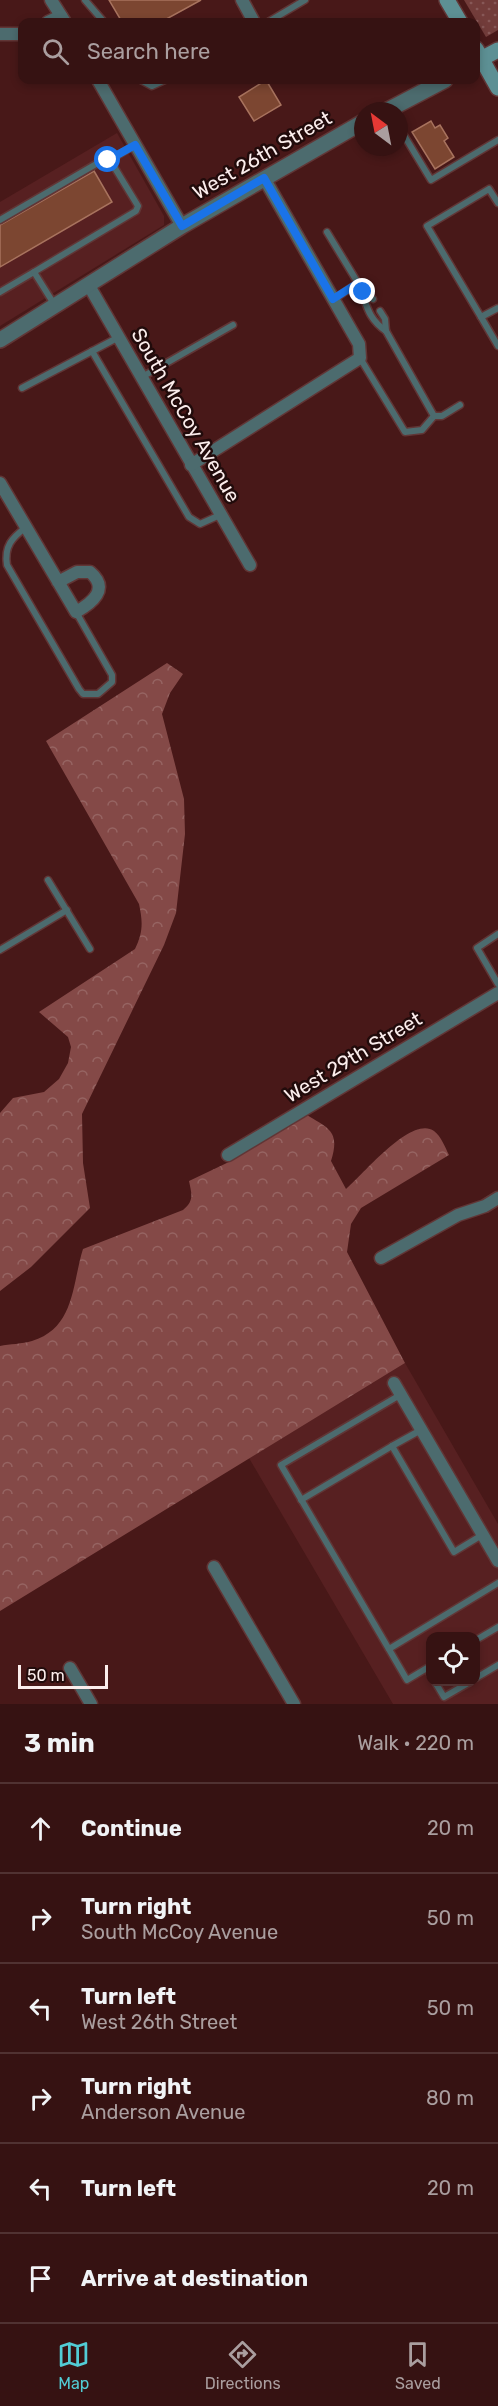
<!DOCTYPE html>
<meta charset="utf-8">
<style>
:root{--surface:#361212;--page:#412020;--text:#f1f3f6;--muted:#aa9e9f;--line:#503232;--accent:#52ccd5}
body{margin:0;font-family:Rubik,sans-serif;background:var(--page);color:var(--text)}
.controls{position:absolute;right:18px;bottom:18px;display:grid;overflow:hidden;border-radius:12px;box-shadow:0 3px 9px #0003}
.controls button{width:54px;height:54px;display:grid;place-items:center;padding:0;border:0;border-bottom:2px solid var(--line);background:var(--surface);color:var(--text);font:30px sans-serif}
.compass{position:absolute;left:354px;top:102px;width:54px;height:54px;border-radius:50%;background:var(--surface);box-shadow:0 3px 9px #0003;rotate:328deg}
.scale{position:absolute;left:18px;bottom:15px;width:90px;box-sizing:border-box;padding-left:6px;border:3px solid #fbedec;border-top:0;font-size:16px;line-height:21px;white-space:nowrap;color:#fbedec;-webkit-text-stroke:4px #210b0b;paint-order:stroke}
.stop{position:absolute;width:18px;height:18px;margin:-14px;border:4px solid #1a73e8;border-radius:50%;background:#fff}
.stop.end{background:#1a73e8;border-color:#fff;box-shadow:0 2px 6px #0008}
.list{margin:0;padding:0;list-style:none}
h2{display:flex;justify-content:space-between;align-items:center;height:78px;margin:0;padding:0 24px;font-size:26px}
h2 small{font-size:20px;font-weight:400;color:var(--muted)}
.list li{display:grid;grid-template-columns:39px 1fr auto;gap:18px;align-items:center;box-sizing:border-box;height:90px;padding:0 24px;border-top:2px solid var(--line)}
.list b{display:block;font-size:22px;white-space:nowrap}
.list p{margin:0;font-size:20px;white-space:nowrap;color:var(--muted)}
.list em{font-size:20px;font-style:normal;color:var(--muted)}
.icon{flex:none;width:33px;height:33px;fill:none;stroke:currentColor;stroke-width:2;stroke-linecap:round;stroke-linejoin:round}
.map{position:relative;flex:none;width:498px;height:1704px;overflow:hidden}
.search{position:absolute;background:var(--surface);box-shadow:0 3px 9px #0003;left:18px;right:18px;top:18px;height:66px;display:flex;align-items:center;gap:15px;box-sizing:border-box;padding:0 21px;border-radius:12px;color:var(--muted);font-size:22px}
.sheet{height:618px;background:var(--surface)}
nav{display:flex;justify-content:space-around;align-items:center;box-sizing:border-box;height:84px;border-top:2px solid var(--line);background:var(--surface);font-size:16px;color:var(--muted)}
nav a{display:grid;justify-items:center;gap:3px}
nav .on{color:var(--accent)}
.map>svg:first-child{display:block}
.built{fill:#572021;fill-rule:evenodd}
.forest{fill:url(#forest-crowns)}
.park{fill:url(#park-dots)}
.building{fill:#7c4631;stroke:#a8735e;stroke-width:1.5}
.lines{fill:none;stroke-linecap:round;stroke-linejoin:round}
.service-casing{stroke:#613636;stroke-width:9}
.minor-casing{stroke:#613636;stroke-width:15}
.tertiary-casing{stroke:#613636;stroke-width:18}
.secondary-casing{stroke:#613636;stroke-width:18}
.service{stroke:#4c6b6e;stroke-width:6}
.minor{stroke:#4c6b6e;stroke-width:12}
.tertiary{stroke:#4c6b6e;stroke-width:15}
.secondary{stroke:#5d9094;stroke-width:15}
.route{stroke:#1a73e8;stroke-width:8}
.labels{text-anchor:middle;stroke-width:5;stroke-linejoin:round;paint-order:stroke}
.street-label{font-size:20px;fill:#fbedec;stroke:#210b0b}
</style>
<div class="map">
<svg width="498" height="1704" viewBox="0 0 498 1704">
<defs>
<pattern id="forest-crowns" width="20" height="18" patternUnits="userSpaceOnUse" patternTransform="scale(1.5)"><rect width="20" height="18" fill="#844947"/><path d="M2 6a3 3 0 1 1 6 0M12 15a3 3 0 1 1 6 0" fill="none" stroke="#966462"/></pattern>
<pattern id="park-dots" width="8" height="8" patternUnits="userSpaceOnUse" patternTransform="scale(1.5)"><rect width="8" height="8" fill="#723c3a"/><path d="M2 2h.1M6 6h.1" fill="none" stroke="#875857" stroke-width="1.8" stroke-linecap="round"/></pattern>
</defs>
<rect width="100%" height="100%" fill="#481818"/>
<!-- built -->
<g class="built">
<path d="M117 133 164 216V225L0 326V202Z"/>
<path d="M405 1363 498 1524V1704H393L249 1458ZM430 1636H476V1682H430Z"/>
</g>
<!-- forest -->
<g class="forest">
<path d="M167 663 183 674 170 693 162 714 184 799 185 834 176 913 164 945 82 1114 83 1163 90 1208 31 1267 0 1291V1113L13 1098 44 1092 59 1079 68 1063 71 1047 68 1037 39 1012 135 949C143 933 143 922 139 904L46 741Z"/>
<path d="M307 1115C330 1129 340 1132 331 1161L346 1189C363 1175 411 1115 434 1131 441 1136 445 1147 449 1155L361 1208 351 1224 347 1252 405 1363 0 1611V1346C10 1344 22 1344 32 1341 75 1328 72 1284 83 1249L183 1210C194 1201 192 1195 189 1181L231 1161Z"/>
</g>
<!-- park -->
<path class="park" d="M464 0H498V30L486 37Z"/>
<!-- building -->
<g class="building">
<path d="M109 0H201L161 22H122Z"/>
<path d="M266 80 281 105 254 121 239 97Z"/>
<path d="M431 121 435 128 440 125 448 138 444 141 454 157 435 169 412 132Z"/>
<path d="M94 171 112 202 0 267V225Z"/>
</g>
<g class="lines">
<defs>
<g id="service">
<path d="M85 0 104 22"/>
<path d="M268 22 305 0"/>
<path d="M141 80 152 86 165 80"/>
<path d="M399 127 431 180 498 140"/>
<path d="M498 203 489 189 427 226 481 317 498 308"/>
<path d="M0 220 103 160H110"/>
<path d="M327 232 358 283"/>
<path d="M0 292 34 272"/>
<path d="M363 292 373 299"/>
<path d="M334 299 358 283C367 302 365 316 386 331L434 416 422 430 405 432 360 358"/>
<path d="M54 304 34 272 136 211 138 206 110 160 135 145"/>
<path d="M380 311 385 319 386 331"/>
<path d="M481 317 498 346"/>
<path d="M92 351 189 517 200 524 220 515"/>
<path d="M142 377 233 325"/>
<path d="M22 388 119 337"/>
<path d="M434 416H442L460 405"/>
<path d="M26 527C12 538 4 546 7 565L79 689 83 694H98L112 682V675L76 612"/>
<path d="M48 880 90 949"/>
<path d="M498 934 477 948 498 984"/>
<path d="M0 950 67 910"/>
<path d="M400 1395 281 1465 407 1680 427 1668 430 1674"/>
<path d="M421 1430 392 1446 454 1552 482 1535"/>
<path d="M301 1500 392 1446"/>
<path d="M476 1640 498 1627"/>
<path d="M389 1649 498 1583"/>
<path d="M476 1678 498 1665"/>
<path d="M435 1682 444 1697 470 1682"/>
</g>
<g id="minor">
<path d="M51 0 65 22"/>
<path d="M242 0 254 22"/>
<path d="M48 22 61 16"/>
<path d="M0 34H22"/>
<path d="M98 80 182 226"/>
<path d="M88 284 250 565"/>
<path d="M191 465 360 358 359 344 264 178"/>
<path d="M0 483 76 612C92 603 110 589 90 572H77L58 582"/>
<path d="M228 1155 498 993"/>
<path d="M381 1258 458 1215 485 1206 498 1198"/>
<path d="M394 1383 498 1561"/>
<path d="M214 1567 294 1704"/>
<path d="M70 1668 91 1704"/>
</g>
<g id="tertiary">
<path d="M386 111 445 80"/>
<path d="M0 340 182 226 363 122"/>
</g>
<g id="secondary">
<path d="M447 0 460 22"/>
<path d="M476 49 498 88"/>
<path d="M481 59 498 50"/>
</g>
</defs>
<!-- service casing -->
<use href="#service" class="service-casing"/>
<!-- minor casing -->
<use href="#minor" class="minor-casing"/>
<!-- tertiary casing -->
<use href="#tertiary" class="tertiary-casing"/>
<!-- secondary casing -->
<use href="#secondary" class="secondary-casing"/>
<!-- service -->
<use href="#service" class="service"/>
<!-- minor -->
<use href="#minor" class="minor"/>
<!-- tertiary -->
<use href="#tertiary" class="tertiary"/>
<!-- secondary -->
<use href="#secondary" class="secondary"/>
</g>
<g class="lines">
<!-- route -->
<path class="route" d="M108 160 135 145 182 226 264 178 333 299 358 283 363 292"/>
</g>
<g class="labels">
<!-- street labels -->
<g class="street-label">
<text transform="translate(262 155) rotate(-30)" y="7">West 26th Street</text>
<text transform="translate(186 415) rotate(60)" y="7">South McCoy Avenue</text>
<text transform="translate(353 1057) rotate(-31)" y="7">West 29th Street</text>
</g>
</g>
</svg>
<div class="controls">
<button><svg class="icon" aria-label="locate" viewBox="0 0 24 24"><circle cx="12" cy="12" r="6"/><path d="M12 2v4M12 18v4M2 12h4M18 12h4"/></svg></button>
</div>
<svg class="compass" viewBox="-18 -18 36 36"><path d="M0-13l5 13h-10z" fill="#e53935"/><path d="M0 13l5-13h-10z" fill="#aa9e9f"/></svg>
<div class="scale">50 m</div>
<div class="stop" style="left:108px;top:160px"></div>
<div class="stop end" style="left:363px;top:292px"></div>
<div class="search"><svg class="icon" aria-label="search" viewBox="0 0 24 24"><circle cx="10" cy="10" r="6"/><path d="M15 15l6 6"/></svg>Search here</div>
</div>
<section class="sheet">
<h2>3 min<small>Walk · 220 m</small></h2>
<ul class="list">
<li><svg class="icon" aria-label="ahead" viewBox="0 0 24 24"><path d="M12 20V5M6 11l6-6 6 6"/></svg><div><b>Continue</b></div><em>20 m</em></li>
<li><svg class="icon" aria-label="right" viewBox="0 0 24 24"><path d="M7 20v-9h11M14 6l5 5-5 5"/></svg><div><b>Turn right</b><p>South McCoy Avenue</p></div><em>50 m</em></li>
<li><svg class="icon" aria-label="left" viewBox="0 0 24 24"><path d="M17 20v-9H6M10 6l-5 5 5 5"/></svg><div><b>Turn left</b><p>West 26th Street</p></div><em>50 m</em></li>
<li><svg class="icon" aria-label="right" viewBox="0 0 24 24"><path d="M7 20v-9h11M14 6l5 5-5 5"/></svg><div><b>Turn right</b><p>Anderson Avenue</p></div><em>80 m</em></li>
<li><svg class="icon" aria-label="left" viewBox="0 0 24 24"><path d="M17 20v-9H6M10 6l-5 5 5 5"/></svg><div><b>Turn left</b></div><em>20 m</em></li>
<li><svg class="icon" aria-label="arrive" viewBox="0 0 24 24"><path d="M6 21V4h12l-3 4 3 4H6"/></svg><div><b>Arrive at destination</b></div></li>
</ul>
</section>
<nav>
<a class="on"><svg class="icon" aria-label="map" viewBox="0 0 24 24"><path d="M3 6l6-2 6 2 6-2v14l-6 2-6-2-6 2zM9 4v14M15 6v14"/></svg>Map</a>
<a><svg class="icon" aria-label="directions" viewBox="0 0 24 24"><path d="M12 3l9 9-9 9-9-9zM9 14v-3h6M13 9l2 2-2 2"/></svg>Directions</a>
<a><svg class="icon" aria-label="saved" viewBox="0 0 24 24"><path d="M7 4h10v16l-5-4-5 4z"/></svg>Saved</a>
</nav>
